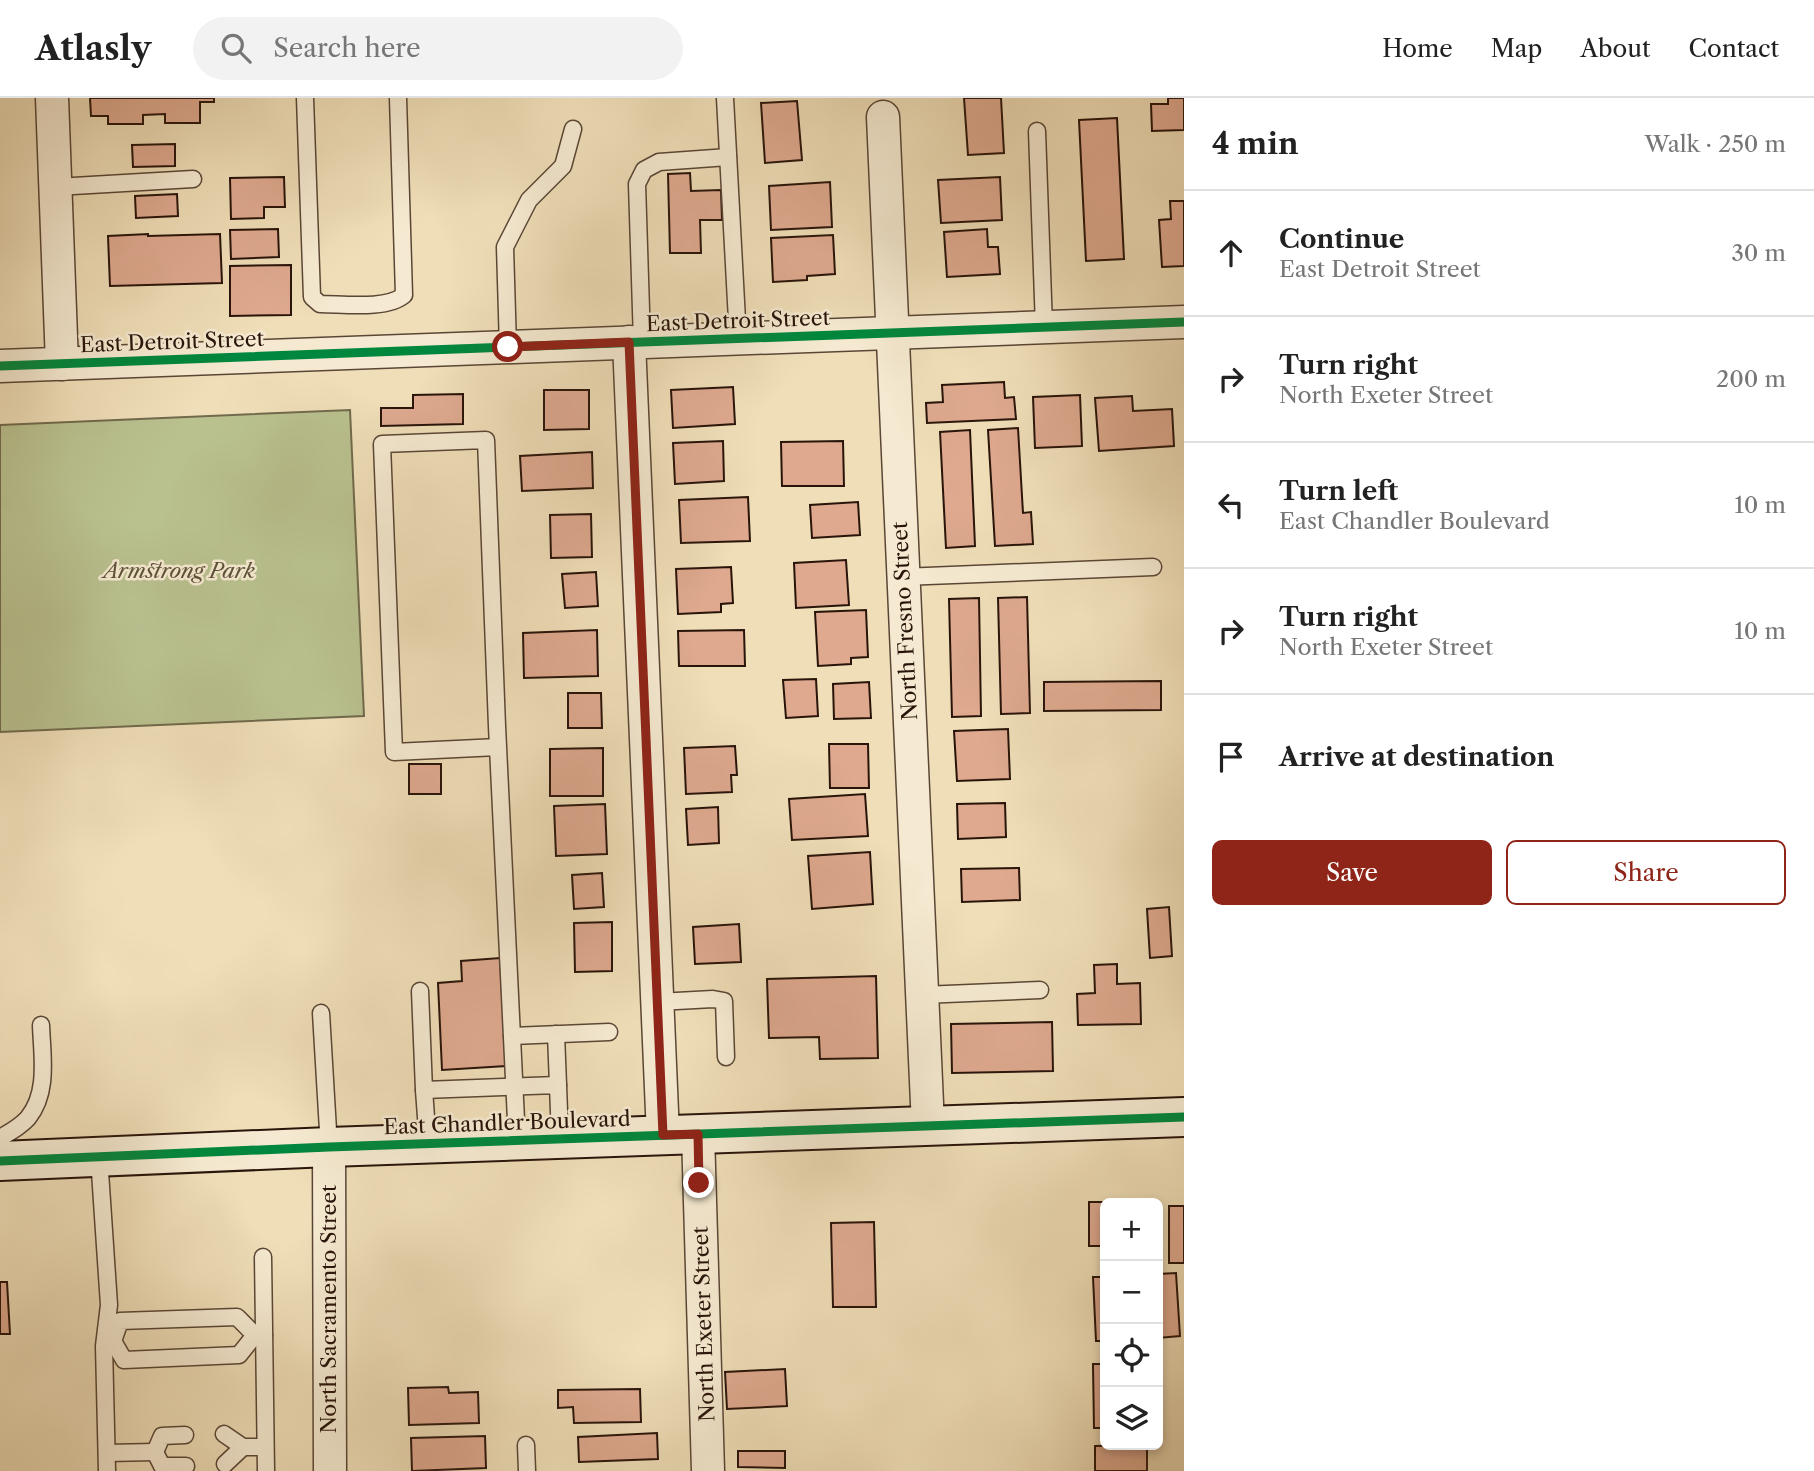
<!DOCTYPE html>
<meta charset="utf-8">
<style>
:root{--surface:#fff;--page:#f2f2f2;--text:#222;--muted:#767676;--line:#e0e0e0;--accent:#8f2418}
body{margin:0;font-family:"Libre Caslon Text",serif;background:var(--page);color:var(--text)}
.controls{position:absolute;right:21px;bottom:21px;display:grid;overflow:hidden;border-radius:10px;box-shadow:0 4px 10px #0003}
.controls button{width:63px;height:63px;display:grid;place-items:center;padding:0;border:0;border-bottom:2px solid var(--line);background:var(--surface);color:var(--text);font:35px sans-serif}
.stop{position:absolute;width:21px;height:21px;margin:-16px;border:5px solid #8f2418;border-radius:50%;background:#fff}
.stop.end{background:#8f2418;border-color:#fff;box-shadow:0 2px 7px #0008}
.list{margin:0;padding:0;list-style:none}
h2{display:flex;justify-content:space-between;align-items:center;height:91px;margin:0;padding:0 28px;font-size:30px}
h2 small{font-size:23px;font-weight:400;color:var(--muted)}
.list li{display:grid;grid-template-columns:46px 1fr auto;gap:21px;align-items:center;box-sizing:border-box;height:126px;padding:0 28px;border-top:2px solid var(--line)}
.list b{display:block;font-size:26px;white-space:nowrap}
.list p{margin:0;font-size:23px;white-space:nowrap;color:var(--muted)}
.list em{font-size:23px;font-style:normal;color:var(--muted)}
.actions{display:flex;gap:14px;padding:21px 28px}
.actions a{flex:1;padding:16px 0;border:2px solid var(--accent);border-radius:10px;text-align:center;font-size:24px;color:var(--accent)}
.actions .main{background:var(--accent);color:#fff}
.icon{flex:none;width:38px;height:38px;fill:none;stroke:currentColor;stroke-width:2;stroke-linecap:round;stroke-linejoin:round}
.map{position:relative;flex:none;width:1184px;height:1373px;overflow:hidden}
header{display:flex;align-items:center;gap:42px;box-sizing:border-box;height:98px;padding:0 35px;background:var(--surface);border-bottom:2px solid var(--line)}
header strong{font-size:33px}
nav{display:flex;gap:38px;margin-inline-start:auto;font-size:24px}
.search{width:490px;height:63px;background:var(--page);display:flex;align-items:center;gap:18px;box-sizing:border-box;padding:0 24px;border-radius:38px;color:var(--muted);font-size:26px}
main{display:flex}
aside{flex:1;background:var(--surface)}
.map>svg:first-child{display:block}
.green{fill:#b9c18f;stroke:#716a4c;stroke-width:2}
.building{fill:#dea98f;stroke:#29140a;stroke-width:2}
.lines{fill:none;stroke-linecap:round;stroke-linejoin:round}
.service-casing{stroke:#5a4636;stroke-width:19}
.minor-casing{stroke:#5a4636;stroke-width:35}
.secondary-casing{stroke:#29140a;stroke-width:42}
.service{stroke:#f5ead1;stroke-width:16}
.minor{stroke:#f5ead1;stroke-width:32}
.secondary{stroke:#f5ead1;stroke-width:38}
.cycleway-casing{stroke:#f5ead1;stroke-width:13}
.cycleway{stroke:#00873e;stroke-width:9}
.route{stroke:#8f2418;stroke-width:9}
.labels{text-anchor:middle;stroke-width:5;stroke-linejoin:round;paint-order:stroke}
.street-label{font-size:21px;fill:#29140a;stroke:#f5ead1}
.park-label{font-size:21px;font-style:italic;fill:#5b5139;stroke:#f5ead1}
</style>
<header>
<strong>Atlasly</strong>
<div class="search"><svg class="icon" aria-label="search" viewBox="0 0 24 24"><circle cx="10" cy="10" r="6"/><path d="M15 15l6 6"/></svg>Search here</div>
<nav><a>Home</a><a>Map</a><a>About</a><a>Contact</a></nav>
</header>
<main>
<div class="map">
<svg width="1184" height="1373" viewBox="0 0 1184 1373">
<rect width="100%" height="100%" fill="#efdeb8"/>
<filter id="stains"><feTurbulence type="fractalNoise" baseFrequency=".00286" numOctaves="4"/><feColorMatrix values="0 0 0 0 .2 0 0 0 0 .09 0 0 0 0 .02 0 0 0 .5 -.17"/></filter>
<radialGradient id="worn" r=".72"><stop offset=".6" stop-color="#630" stop-opacity="0"/><stop offset="1" stop-color="#630" stop-opacity=".3"/></radialGradient>
<!-- green -->
<path class="green" d="M350 312 364 618 0 634V327Z"/>
<!-- building -->
<g class="building">
<path d="M90 0H214V4H200V25H165V16L143 17V26H108V18H91Z"/>
<path d="M964 0H1001L1004 55 968 57Z"/>
<path d="M1168 0H1184V32L1152 33 1151 6H1168Z"/>
<path d="M797 3 802 62 765 65 761 5Z"/>
<path d="M1117 20 1124 161 1086 163 1079 22Z"/>
<path d="M175 46V68L133 69 132 47Z"/>
<path d="M690 75 691 93 721 92 722 122H700L701 155H670L668 76Z"/>
<path d="M284 79 285 109H264V120L231 121 230 80Z"/>
<path d="M1000 79 1002 122 941 125 938 82Z"/>
<path d="M830 84 832 129 771 132 769 88Z"/>
<path d="M177 96 178 118 136 120 135 98Z"/>
<path d="M1170 103H1184V168L1162 169 1159 122 1171 121Z"/>
<path d="M278 131 279 159 231 161 230 132Z"/>
<path d="M987 131 988 149H998L1000 176 947 179 944 134Z"/>
<path d="M148 136V138L220 136 222 185 110 188 108 138Z"/>
<path d="M833 137 835 176 807 178V182L773 184 771 140Z"/>
<path d="M291 167V217L230 218V168Z"/>
<path d="M1004 284 1005 300 1014 299 1016 321 927 325 926 305 943 304 942 287Z"/>
<path d="M733 289 735 326 673 330 671 292Z"/>
<path d="M544 292H589V331L544 332Z"/>
<path d="M463 296V326L381 328V310H413V297Z"/>
<path d="M1080 297 1082 348 1035 350 1033 299Z"/>
<path d="M1132 298 1133 313 1172 311 1174 348 1099 353 1095 300Z"/>
<path d="M1018 330 1023 415 1031 414 1033 446 995 448 988 332Z"/>
<path d="M970 332 975 448 946 450 940 334Z"/>
<path d="M723 343 724 383 675 386 673 345Z"/>
<path d="M843 343 844 388H782L781 344Z"/>
<path d="M592 354 593 390 522 393 520 358Z"/>
<path d="M748 399 750 443 681 445 679 402Z"/>
<path d="M858 404 860 437 812 440 810 407Z"/>
<path d="M591 416 592 459 551 460 550 417Z"/>
<path d="M846 462 849 507 796 510 794 465Z"/>
<path d="M731 469 733 505 721 506V514L678 516 676 471Z"/>
<path d="M596 474 598 508 565 510 562 476Z"/>
<path d="M1027 499 1030 615 1001 616 998 500Z"/>
<path d="M979 500 981 618 952 619 949 501Z"/>
<path d="M866 512 868 559 851 560V566L818 568 815 514Z"/>
<path d="M597 532 598 578 524 580 523 535Z"/>
<path d="M744 532 745 568H679L678 533Z"/>
<path d="M816 581 818 618 786 620 783 582Z"/>
<path d="M1161 583V612L1044 613V584Z"/>
<path d="M869 584 871 620 834 621 833 586Z"/>
<path d="M568 595H601L602 630H568Z"/>
<path d="M1008 631 1010 681 957 683 954 633Z"/>
<path d="M829 646H868L869 690H830Z"/>
<path d="M735 648 737 677H731L732 694 686 696 684 650Z"/>
<path d="M603 650V698H550V651Z"/>
<rect x="409" y="666" width="32" height="30"/>
<path d="M865 696 868 738 792 742 789 701Z"/>
<path d="M1005 705 1006 739 958 741 957 706Z"/>
<path d="M605 706 607 756 556 758 554 708Z"/>
<path d="M718 709 719 745 688 747 686 711Z"/>
<path d="M870 754 873 806 812 811 808 758Z"/>
<path d="M1019 770 1020 802 962 804 961 771Z"/>
<path d="M602 775 604 809 574 811 572 777Z"/>
<path d="M1169 809 1172 858 1150 860 1147 811Z"/>
<path d="M612 824V873L575 874 574 825Z"/>
<path d="M739 826 741 864 695 866 693 829Z"/>
<path d="M500 860 506 968 442 972 438 885 462 883 461 863Z"/>
<path d="M1117 866V886L1140 885 1141 926 1078 927 1077 896 1095 895 1094 867Z"/>
<path d="M876 878 878 960 820 961 819 939 769 940 767 881Z"/>
<path d="M1052 924 1053 973 952 975 951 926Z"/>
<path d="M1089 1104H1135L1105 1105V1148H1089Z"/>
<rect x="1169" y="1108" width="15" height="57"/>
<path d="M874 1124 876 1209H833L831 1125Z"/>
<path d="M1176 1175 1180 1238 1158 1240V1176Z"/>
<path d="M1093 1179H1105V1243H1096Z"/>
<path d="M0 1184H7L10 1236H0Z"/>
<path d="M1093 1266H1105V1330H1094Z"/>
<path d="M785 1271 787 1308 727 1311 725 1274Z"/>
<path d="M448 1289 449 1295 478 1294 479 1325 409 1327 408 1290Z"/>
<path d="M640 1291 641 1324 574 1325 573 1309 558 1310V1292Z"/>
<path d="M657 1335 658 1361 579 1364 578 1339Z"/>
<path d="M485 1338 486 1370 412 1373 411 1340Z"/>
<path d="M1147 1347V1373H1095V1348Z"/>
<path d="M738 1353H785V1370L738 1369Z"/>
</g>
<g class="lines">
<defs>
<g id="service">
<path d="M305 0 312 199 320 206C343 206 387 212 404 197L398 0"/>
<path d="M725 0 738 241"/>
<path d="M1037 33 1044 229"/>
<path d="M56 89 193 81"/>
<path d="M642 244 637 86 644 72 659 64 728 59"/>
<path d="M508 249 505 149 529 102 563 68 573 31"/>
<path d="M902 479 1153 469"/>
<path d="M498 649 394 654 382 346 486 342 497 628 498 649 517 1043"/>
<path d="M420 893 424 992 558 987 560 1041"/>
<path d="M922 897 1040 892"/>
<path d="M658 904 713 901 724 903 726 959"/>
<path d="M321 915 329 1049"/>
<path d="M556 936 558 987"/>
<path d="M512 938 609 934"/>
<path d="M424 992 428 1046"/>
<path d="M0 1040C9 1035 21 1028 28 1020 49 994 42 958 41 927"/>
<path d="M99 1059 109 1207 104 1248 107 1373"/>
<path d="M263 1159 266 1373"/>
<path d="M255 1237 239 1257 124 1262 113 1243 120 1223 237 1219 255 1237H264"/>
<path d="M224 1336 243 1349H265"/>
<path d="M526 1347 527 1373"/>
<path d="M155 1354 162 1338 185 1337"/>
<path d="M155 1354 162 1368H186"/>
<path d="M107 1355 155 1354"/>
<path d="M225 1366 243 1349"/>
</g>
<g id="minor">
<path d="M52 0 62 266"/>
<path d="M883 19 928 1028"/>
<path d="M629 244 663 1037"/>
<path d="M0 268 1184 224"/>
<path d="M698 1036 708 1373"/>
<path d="M329 1049 330 1373"/>
</g>
<path id="secondary" d="M0 1063 329 1049 1184 1019"/>
</defs>
<!-- service casing -->
<use href="#service" class="service-casing"/>
<!-- minor casing -->
<use href="#minor" class="minor-casing"/>
<!-- secondary casing -->
<use href="#secondary" class="secondary-casing"/>
<!-- service -->
<use href="#service" class="service"/>
<!-- minor -->
<use href="#minor" class="minor"/>
<!-- secondary -->
<use href="#secondary" class="secondary"/>
<defs>
<g id="cycleway">
<path d="M0 268 1184 224"/>
<path d="M0 1063 329 1049 1184 1019"/>
</g>
</defs>
<!-- cycleway casing -->
<use href="#cycleway" class="cycleway-casing"/>
<!-- cycleway -->
<use href="#cycleway" class="cycleway"/>
</g>
<g class="lines">
<!-- route -->
<path class="route" d="M508 249 629 244 663 1037 698 1036 699 1085"/>
</g>
<g class="labels">
<!-- street labels -->
<g class="street-label">
<text transform="translate(738 223) rotate(-2)" y="7">East Detroit Street</text>
<text transform="translate(172 244) rotate(-2)" y="7">East Detroit Street</text>
<text transform="translate(905 523) rotate(-93)" y="7">North Fresno Street</text>
<text transform="translate(507 1025) rotate(-2)" y="7">East Chandler Boulevard</text>
<text transform="translate(329 1211) rotate(-90)" y="7">North Sacramento Street</text>
<text transform="translate(704 1226) rotate(-92)" y="7">North Exeter Street</text>
</g>
<!-- park labels -->
<g class="park-label">
<text x="179" y="480">Armstrong Park</text>
</g>
</g>
<rect width="100%" height="100%" filter="url(#stains)"/>
<rect width="100%" height="100%" fill="url(#worn)"/>
</svg>
<div class="controls">
<button>+</button>
<button>−</button>
<button><svg class="icon" aria-label="locate" viewBox="0 0 24 24"><circle cx="12" cy="12" r="6"/><path d="M12 2v4M12 18v4M2 12h4M18 12h4"/></svg></button>
<button><svg class="icon" aria-label="layers" viewBox="0 0 24 24"><path d="M12 4l9 5-9 5-9-5zM3 14l9 5 9-5"/></svg></button>
</div>
<div class="stop" style="left:508px;top:249px"></div>
<div class="stop end" style="left:699px;top:1085px"></div>
</div>
<aside>
<h2>4 min<small>Walk · 250 m</small></h2>
<ul class="list">
<li><svg class="icon" aria-label="ahead" viewBox="0 0 24 24"><path d="M12 20V5M6 11l6-6 6 6"/></svg><div><b>Continue</b><p>East Detroit Street</p></div><em>30 m</em></li>
<li><svg class="icon" aria-label="right" viewBox="0 0 24 24"><path d="M7 20v-9h11M14 6l5 5-5 5"/></svg><div><b>Turn right</b><p>North Exeter Street</p></div><em>200 m</em></li>
<li><svg class="icon" aria-label="left" viewBox="0 0 24 24"><path d="M17 20v-9H6M10 6l-5 5 5 5"/></svg><div><b>Turn left</b><p>East Chandler Boulevard</p></div><em>10 m</em></li>
<li><svg class="icon" aria-label="right" viewBox="0 0 24 24"><path d="M7 20v-9h11M14 6l5 5-5 5"/></svg><div><b>Turn right</b><p>North Exeter Street</p></div><em>10 m</em></li>
<li><svg class="icon" aria-label="arrive" viewBox="0 0 24 24"><path d="M6 21V4h12l-3 4 3 4H6"/></svg><div><b>Arrive at destination</b></div></li>
</ul>
<div class="actions"><a class="main">Save</a><a>Share</a></div>
</aside>
</main>
